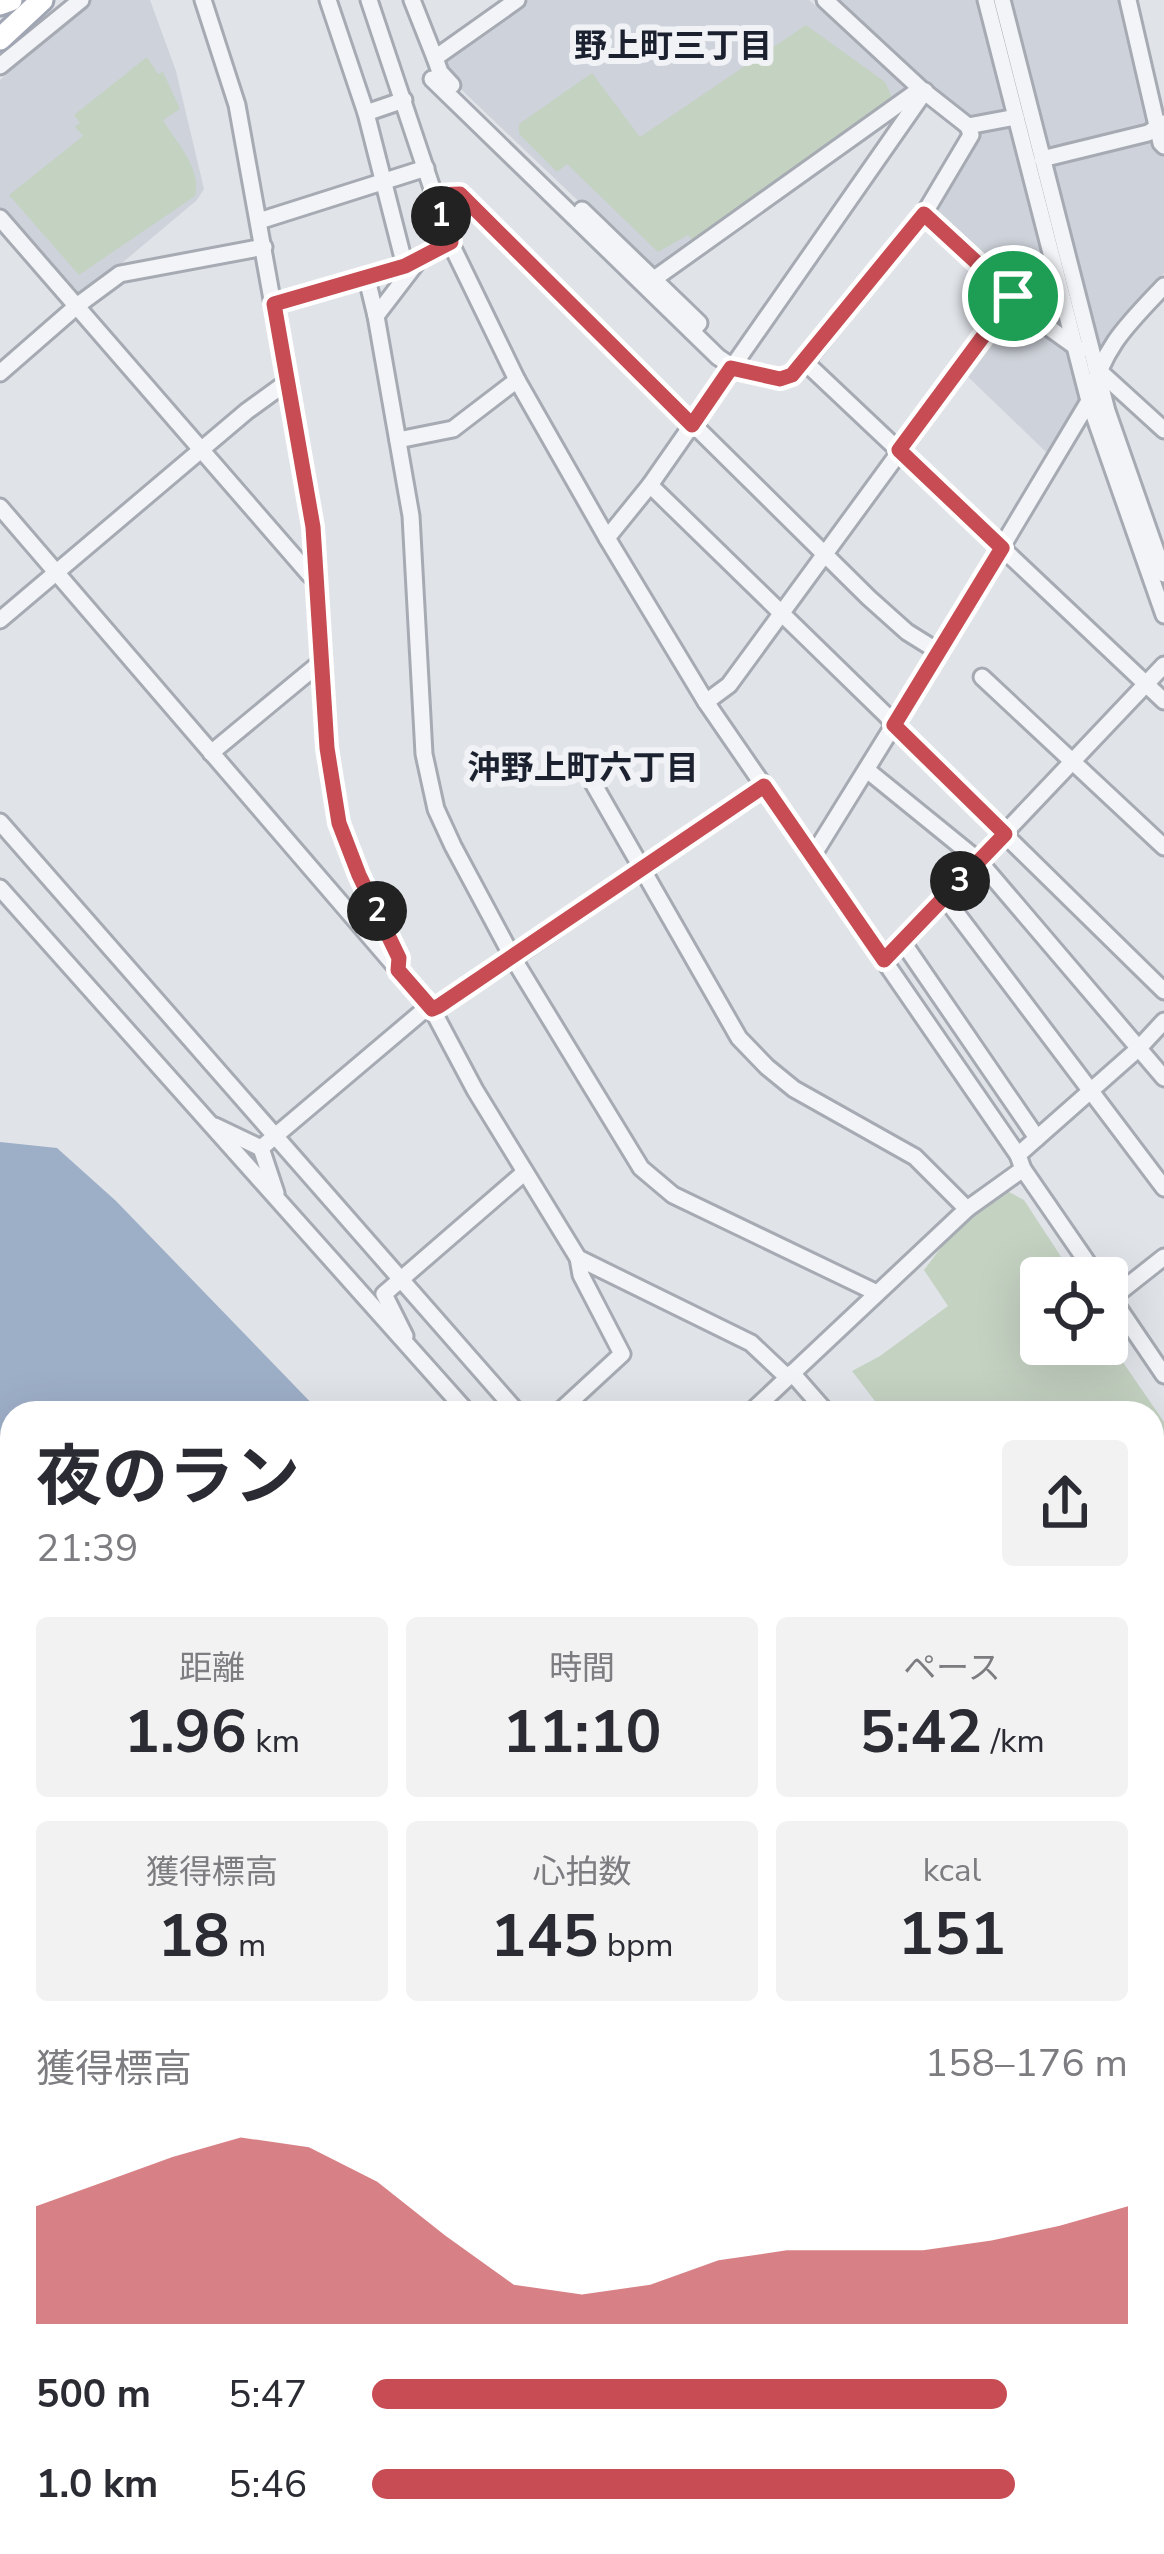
<!DOCTYPE html>
<html lang="ja">
<head>
<meta charset="utf-8">
<style>
	:root { --surface:#fff; --page:#f2f2f3; --text:#2b2b33; --muted:#7c7c81; --accent:#c74c53 }
	body { margin:0; font-family:"Nunito Sans","Noto Sans JP",sans-serif; background:var(--page); color:var(--text); height:100vh; display:flex; flex-direction:column; font-size:45px; white-space:nowrap }
	* { box-sizing:border-box; margin:0 }
	p { font-size:39px; color:var(--muted) }
	.icon { flex:none; width:66px; height:66px; fill:none; stroke:currentColor; stroke-width:2; stroke-linecap:round; stroke-linejoin:round }
	.map { position:relative; flex:1; overflow:hidden }
	.side { position:absolute; left:0px; top:1401px; width:1164px; height:1155px; display:flex; flex-direction:column; background:var(--surface); border-radius:36px 36px 0 0; box-shadow:0 12px 48px #0002 }
	.side>* { flex:none }
	.tools { position:absolute; left:1020px; top:1257px; display:grid; gap:24px }
	.tools a { display:grid; place-items:center; width:108px; height:108px; border-radius:12px; background:var(--surface); box-shadow:0 12px 48px #0002; font-size:60px }
	.pin { position:absolute; display:grid; place-items:center; width:102px; height:102px; color:#fff; margin:-51px; border:6px solid #fff; border-radius:50%; box-shadow:0 3px 12px #0007 }
	.km { position:absolute; width:60px; height:60px; margin:-30px; border-radius:50%; background:#222; color:#fff; font-size:33px; line-height:60px; text-align:center }
	.round { display:grid; place-items:center; flex:none; width:126px; height:126px; border-radius:12px; background:var(--page) }
	.overview { display:flex; align-items:center; justify-content:space-between; height:204px; padding:0 36px }
	h1 { font-size:66px; font-weight:700; line-height:90px }
	.stats { display:grid; grid-template-columns:repeat(3,1fr); gap:18px; height:204px; padding:12px 36px }
	.stats div { display:grid; align-content:center; border-radius:12px; background:var(--page); text-align:center }
	.stats b { font-size:60px; font-weight:700 }
	.stats small { font-size:33px; font-weight:400 }
	.stats p { font-size:33px }
	.chart { height:336px; padding:24px 36px }
	.chart p { display:flex; justify-content:space-between }
	.chart svg { width:100%; height:216px; margin-top:12px; fill:var(--accent); opacity:.7 }
	ul { padding:0 36px; list-style:none; font-size:39px }
	li { display:grid; grid-template-columns:192px 144px 1fr; align-items:center; height:90px }
	li i { height:30px; border-radius:15px; background:var(--accent) }
	.map>svg:first-child { display:block }
	.built { fill:#ced2da }
	.green { fill:#c4d2c2 }
	.water { fill:#9daec7 }
	.lines { fill:none; stroke-linecap:round; stroke-linejoin:round }
	.stream { stroke:#9daec7; stroke-width:3 }
	.minor-casing { stroke:#a6aab2; stroke-width:21 }
	.major-casing { stroke:#a0a6b3; stroke-width:27 }
	.minor { stroke:#f3f4f7; stroke-width:15 }
	.major { stroke:#fff; stroke-width:21 }
	.route-casing { stroke:#fff; stroke-width:24 }
	.route { stroke:#c74c53; stroke-width:15 }
	.labels { text-anchor:middle; dominant-baseline:central; stroke-width:12; stroke-linejoin:round; paint-order:stroke }
	.neighbourhood-label { font-size:33px; font-weight:bold; fill:#1c2130; stroke:#f0f2f6 }
</style>
</head>
<body>
<div class="map">
<svg width="1164" height="2554" viewBox="0 0 1164 2554">
	<rect width="100%" height="100%" fill="#e0e3e8"/>
	<!-- built -->
	<g class="built">
		<path d="M91,0h59l26,71 28,118 -7,11 -118,99 -79,-89v-130z"/>
		<path d="M529,0h280l100,87v4l-255,182 -208,-198 -6,-13z"/>
		<path d="M823,0h302l39,148v125l-40,52 -77,128 -84,-81 50,-69 -90,-86 50,-87z"/>
	</g>
	<!-- green -->
	<g class="green">
		<path d="M806,25l79,57 8,17 -200,141 -5,-5 -30,17 -91,-88 -10,8 -38,-38v-10l73,-51 48,64z"/>
		<path d="M147,57l11,17 5,-2 17,37 -17,11c14,23 39,49 32,76l-116,79 -70,-80 74,-59 -8,-9 5,-4 -6,-8z"/>
		<path d="M998,1190l9,1 17,9 51,78h-34v66h66v-5l57,83v34l-12,8v-51h-268l-32,-42 28,-15 68,-50 -24,-36 22,-29z"/>
		<path d="M1164,1500v407l-12,7v-406z"/>
	</g>
	<!-- water -->
	<g class="water">
		<path d="M0,1142l57,6 59,53 205,212h-309v320h-12z"/>
		<path d="M1152,2329l12,13v212h-430l-8,-10h426z"/>
	</g>
	<g class="lines">
		<!-- stream -->
		<g class="stream">
			<path d="M0,1924l12,10"/>
			<path d="M0,2275l12,10"/>
			<path d="M504,2544l4,10"/>
		</g>
		<defs>
			<g id="minor">
				<path d="M203,0l34,105 76,422 14,222 12,74 21,52 39,83 -1,12"/>
				<path d="M328,0l38,113 39,153"/>
				<path d="M369,0l81,242 67,138 90,158 99,164 312,453 5,14 75,109"/>
				<path d="M412,0l23,58 82,-58"/>
				<path d="M825,0l96,89 47,37"/>
				<path d="M986,0l103,401 75,214"/>
				<path d="M1002,0l105,411 57,163"/>
				<path d="M1128,0l33,143 3,3"/>
				<path d="M435,58l5,14 12,13"/>
				<path d="M0,66l81,-66"/>
				<path d="M432,79l286,278c13,10 54,27 71,19 6,-3 11,-9 16,-14l119,-148 47,-79 -3,-9"/>
				<path d="M366,113l38,-13"/>
				<path d="M968,126l48,-9"/>
				<path d="M1042,159l106,-26 16,-10"/>
				<path d="M434,195l26,-1 409,404 38,34 32,20"/>
				<path d="M582,210l117,113 -7,8"/>
				<path d="M924,214l117,108 39,28"/>
				<path d="M0,218l310,357 6,2"/>
				<path d="M259,221l167,-53"/>
				<path d="M367,279l9,37 35,200 13,238 12,55 17,37 60,112 128,210 32,27 204,98"/>
				<path d="M654,279l266,-190"/>
				<path d="M273,304l132,-38 45,-24"/>
				<path d="M376,316l42,-55"/>
				<path d="M805,362l359,339"/>
				<path d="M1096,368l68,62"/>
				<path d="M0,373l78,-68 42,-31 144,-27"/>
				<path d="M398,440l55,-11 64,-49"/>
				<path d="M650,485l237,231 13,16 264,259"/>
				<path d="M0,507l432,502 43,81 103,168 173,85 36,34"/>
				<path d="M607,538l43,-53 275,-394"/>
				<path d="M0,620l247,-209 40,-29"/>
				<path d="M982,677l182,170"/>
				<path d="M706,702l23,-17 284,-388"/>
				<path d="M211,753l110,-91"/>
				<path d="M585,769l154,269 28,29 27,22 121,68 52,52"/>
				<path d="M867,770l112,91 185,217"/>
				<path d="M0,822l518,591"/>
				<path d="M812,857l127,-205 150,-251c15,-55 37,-75 75,-115"/>
				<path d="M0,888l468,525"/>
				<path d="M945,898l219,290"/>
				<path d="M902,941l135,197"/>
				<path d="M884,960l280,-295"/>
				<path d="M215,1126l46,22"/>
				<path d="M1018,1155l120,-106 26,-28"/>
				<path d="M276,1193l-15,-45 162,-137 16,-5 74,-48 251,-172"/>
				<path d="M1107,1291l57,84"/>
				<path d="M1112,1298l52,-41"/>
				<path d="M405,1336l-21,-42 141,-122"/>
				<path d="M792,1373l35,40"/>
				<path d="M558,1413l64,-59 -41,-79 -3,-17"/>
				<path d="M750,1413l217,-204 56,-40"/>
				<path d="M1152,1480l12,-8"/>
				<path d="M1152,1495l12,-7"/>
				<path d="M0,1943l12,9"/>
				<path d="M1152,1948l12,-10"/>
				<path d="M0,2119l12,-18"/>
				<path d="M1152,2159l12,20"/>
				<path d="M0,2175l12,13"/>
				<path d="M217,2544l4,10"/>
				<path d="M406,2544l7,10"/>
				<path d="M587,2544l7,10"/>
				<path d="M382,2554l14,-10"/>
			</g>
			<g id="major">
				<path d="M0,4l11,-4"/>
				<path d="M0,39l42,-39"/>
				<path d="M0,1863l12,13"/>
				<path d="M621,2544l8,10"/>
				<path d="M248,2554l13,-10"/>
			</g>
		</defs>
		<!-- minor casing -->
		<use href="#minor" class="minor-casing"/>
		<!-- major casing -->
		<use href="#major" class="major-casing"/>
		<!-- minor -->
		<use href="#minor" class="minor"/>
		<!-- major -->
		<use href="#major" class="major"/>
	</g>
	<g class="lines">
		<defs>
			<path id="route" d="M460,194l232,231 39,-57 49,11 12,-4 132,-161 89,82 -114,154 103,98 -108,177 111,109 -121,126 -120,-174 -325,220 -7,3 -34,-39 1,-12 -40,-83 -20,-52 -12,-75 -14,-221 -39,-223 131,-38 46,-24 -17,-47z"/>
		</defs>
		<!-- route casing -->
		<use href="#route" class="route-casing"/>
		<!-- route -->
		<use href="#route" class="route"/>
	</g>
	<g class="labels">
		<!-- neighbourhood labels -->
		<g class="neighbourhood-label">
			<text x="673" y="46">野上町三丁目</text>
			<text x="583" y="768">沖野上町六丁目</text>
		</g>
	</g>
</svg>
<div class="tools">
<a><svg class="icon" aria-label="locate" viewBox="0 0 24 24"><circle cx="12" cy="12" r="6"/><path d="M12 2v4M12 18v4M2 12h4M18 12h4"/></svg></a>
</div>
<div class="pin" style="left:1013px;top:296px;background:#1e9e55"><svg class="icon" aria-label="arrive" viewBox="0 0 24 24"><path d="M6 21V4h12l-3 4 3 4H6"/></svg></div>
<b class="km" style="left:441px;top:216px">1</b>
<b class="km" style="left:377px;top:911px">2</b>
<b class="km" style="left:960px;top:881px">3</b>
<section class="side">
<div class="overview"><div><h1>夜のラン</h1><p>21:39</p></div><a class="round"><svg class="icon" aria-label="share" viewBox="0 0 24 24"><path d="M12 15V3M7 8l5-5 5 5M5 13v7h14v-7"/></svg></a></div>
<div class="stats">
<div><p>距離</p><b>1.96<small> km</small></b></div>
<div><p>時間</p><b>11:10</b></div>
<div><p>ペース</p><b>5:42<small> /km</small></b></div>
</div>
<div class="stats">
<div><p>獲得標高</p><b>18<small> m</small></b></div>
<div><p>心拍数</p><b>145<small> bpm</small></b></div>
<div><p>kcal</p><b>151</b></div>
</div>
<div class="chart"><p><span>獲得標高</span>158–176 m</p>
<svg viewBox="0 0 160 44" preserveAspectRatio="none"><path d="M0 44V20L10 15L20 10L30 6L40 8L50 15L60 26L70 36L80 38L90 36L100 31L110 29L120 29L130 29L140 27L150 24L160 20V44z"/></svg>
</div>
<ul>
<li><b>500 m</b>5:47<i style="width:84%"></i></li>
<li><b>1.0 km</b>5:46<i style="width:85%"></i></li>
</ul>
</section>
</div>
</body>
</html>
